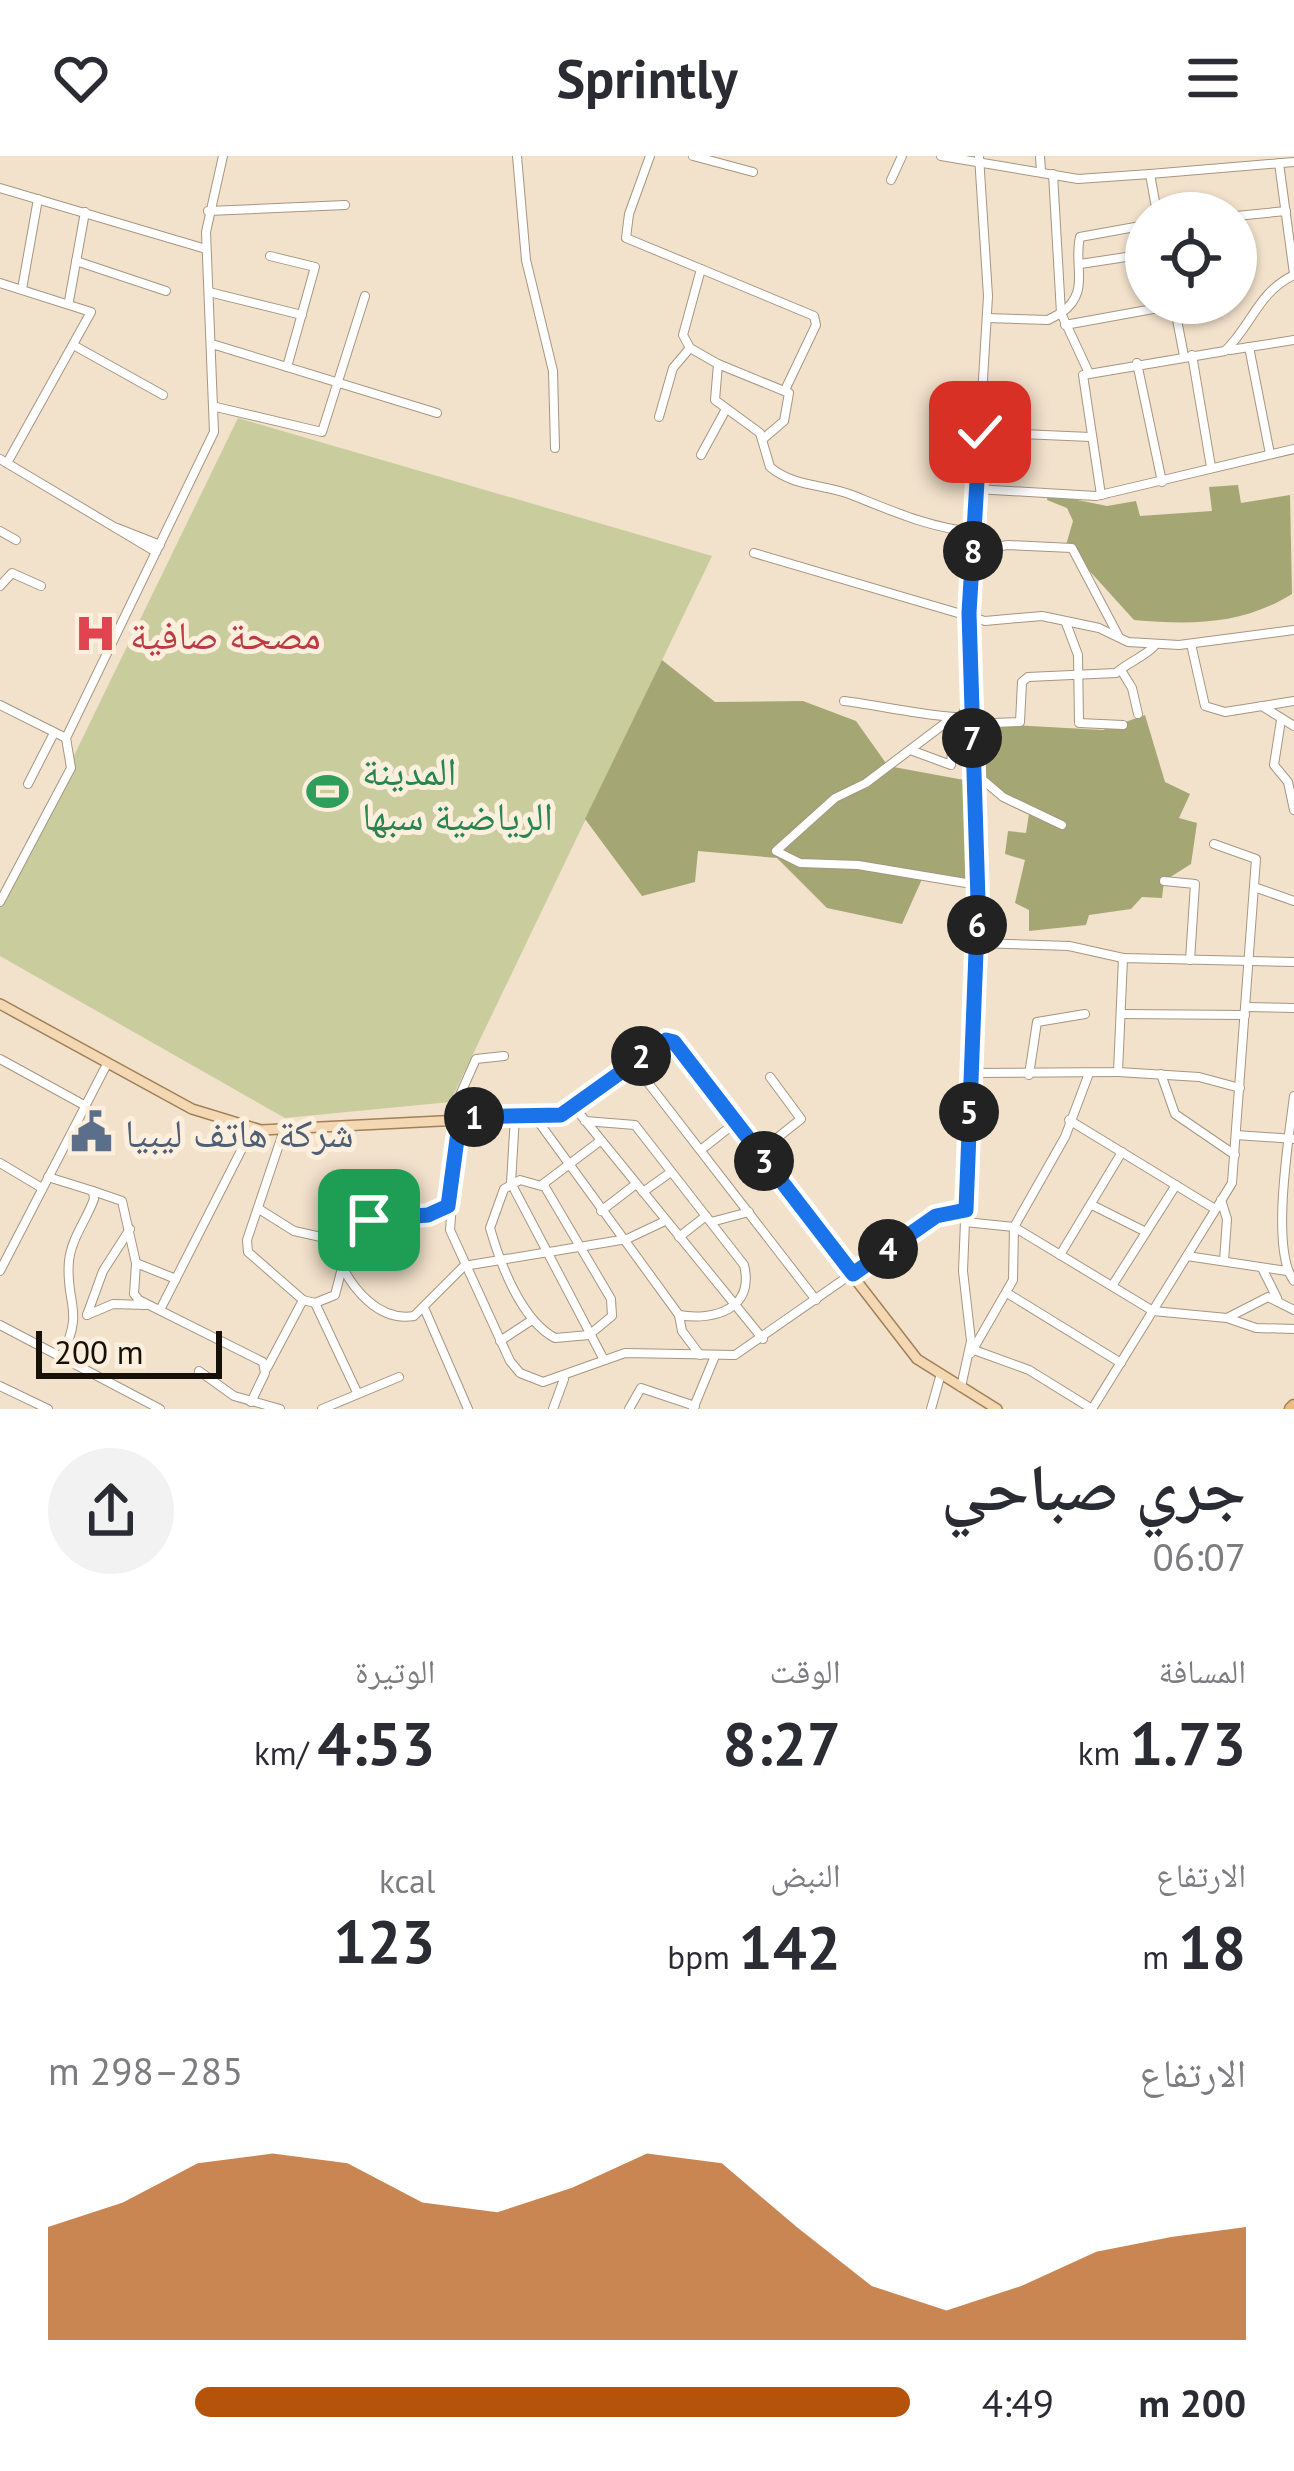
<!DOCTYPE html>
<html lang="ar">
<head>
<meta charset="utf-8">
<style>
	:root { --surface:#fff; --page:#f2f2f3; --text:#2b2b33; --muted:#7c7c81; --accent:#b45309 }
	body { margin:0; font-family:"PT Sans","Noto Naskh Arabic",sans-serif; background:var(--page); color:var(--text); direction:rtl; height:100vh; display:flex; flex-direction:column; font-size:45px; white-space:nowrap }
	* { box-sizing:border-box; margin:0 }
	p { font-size:39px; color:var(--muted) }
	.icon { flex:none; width:66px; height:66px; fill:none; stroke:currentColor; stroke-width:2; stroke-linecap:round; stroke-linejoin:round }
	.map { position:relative; height:1253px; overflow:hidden; direction:ltr }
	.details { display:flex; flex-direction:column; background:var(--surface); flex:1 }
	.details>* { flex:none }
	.buttons { position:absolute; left:1125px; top:36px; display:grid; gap:24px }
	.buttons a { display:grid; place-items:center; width:132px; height:132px; border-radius:50%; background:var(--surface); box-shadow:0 3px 9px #0004; font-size:60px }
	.scale { position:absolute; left:36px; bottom:30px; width:186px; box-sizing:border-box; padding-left:12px; border:6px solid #161008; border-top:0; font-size:33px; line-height:42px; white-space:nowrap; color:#161008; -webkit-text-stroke:9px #fdefdd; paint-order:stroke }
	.pin { position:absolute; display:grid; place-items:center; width:102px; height:102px; color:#fff; margin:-51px; border-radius:24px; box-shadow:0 6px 18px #0006 }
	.km { position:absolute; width:60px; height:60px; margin:-30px; border-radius:50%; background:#222; color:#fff; font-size:33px; line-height:60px; text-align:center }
	.round { display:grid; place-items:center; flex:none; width:126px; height:126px; border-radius:63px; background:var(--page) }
	.summary { display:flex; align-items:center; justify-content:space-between; height:204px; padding:0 48px }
	h1 { font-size:66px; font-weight:600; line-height:90px }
	.stats { display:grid; grid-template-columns:repeat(3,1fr); gap:18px; height:204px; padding:12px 48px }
	.stats div { display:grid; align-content:center }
	.stats b { font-size:60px; font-weight:600 }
	.stats small { font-size:33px; font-weight:400 }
	.stats p { font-size:33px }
	.chart { height:336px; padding:24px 48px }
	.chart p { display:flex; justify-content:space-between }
	.chart svg { width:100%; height:216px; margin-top:12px; fill:var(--accent); opacity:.7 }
	ul { padding:0 48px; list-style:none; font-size:39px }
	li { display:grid; grid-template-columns:192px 144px 1fr; align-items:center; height:90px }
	li i { height:30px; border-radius:15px; background:var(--accent) }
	header { display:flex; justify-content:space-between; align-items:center; height:156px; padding:0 48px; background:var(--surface); font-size:54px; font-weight:600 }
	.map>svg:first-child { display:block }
	.green { fill:#c9cc9d }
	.forest { fill:#a4a674 }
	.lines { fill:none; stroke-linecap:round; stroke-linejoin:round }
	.minor-casing { stroke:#a69682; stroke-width:10 }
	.major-casing { stroke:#a18057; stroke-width:12 }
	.highway-casing { stroke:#a18057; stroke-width:15 }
	.minor { stroke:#fff; stroke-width:8 }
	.major { stroke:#f4d7b3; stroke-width:9 }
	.highway { stroke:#ecbc81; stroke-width:12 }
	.route-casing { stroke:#fff; stroke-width:24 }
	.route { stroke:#1a73e8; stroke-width:15 }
	.labels { text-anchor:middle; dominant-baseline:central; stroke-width:10; stroke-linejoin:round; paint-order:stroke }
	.health-label { font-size:39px; fill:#be3a42; stroke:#fdefdd; text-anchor:start }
	.leisure-label { font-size:39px; fill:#27864d; stroke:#fdefdd; text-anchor:start }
	.service-label { font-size:39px; fill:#4e5e75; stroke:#fdefdd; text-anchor:start }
</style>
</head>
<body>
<header><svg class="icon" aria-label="menu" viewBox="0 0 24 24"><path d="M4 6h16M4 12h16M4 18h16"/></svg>Sprintly<svg class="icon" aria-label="heart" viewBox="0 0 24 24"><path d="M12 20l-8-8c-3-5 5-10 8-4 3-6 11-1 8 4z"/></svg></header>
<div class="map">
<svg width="1294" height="1253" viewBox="0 0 1294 1253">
	<rect width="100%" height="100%" fill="#f2e1cb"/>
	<!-- green -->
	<path class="green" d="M238,262l474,138 -262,546 -165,16 -285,-162v-48z"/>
	<!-- forest -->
	<g class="forest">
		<path d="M1238,329l3,18 49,-8 2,99c-50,31 -100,31 -158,26l-68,-75 7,-24 -6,-13 -20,-8 1,-6 59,12 29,-5 4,15 72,-5 -3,-24z"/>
		<path d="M662,504l53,42 88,-1 53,20 32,45 87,16 3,107 -56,-10 -20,45 -75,-16 -50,-50 -79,-7 -3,31 -53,14 -57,-77z"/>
		<path d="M1145,559l20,67 25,12 -11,24 18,5 -6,41 -27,17 -2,17 -20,-1 -11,12 -42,6 -3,10 -57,6v-21l-14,-7 10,-43 -20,-6 3,-23 18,2 3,-19 -54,-40 -2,-51 130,7z"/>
	</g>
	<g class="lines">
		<defs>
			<g id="minor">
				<path d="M517,0l9,104 27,111 2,77"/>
				<path d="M650,0l-21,58 -3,24 75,31 -18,66 7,13 28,16 -3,36 45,33 10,34c24,20 54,17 82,28 40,16 78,33 122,37"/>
				<path d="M693,0l60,16"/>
				<path d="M941,0l137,23 72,-5 7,39"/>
				<path d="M1040,0l1,16"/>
				<path d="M1279,7l15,111"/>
				<path d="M1150,18l144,-12"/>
				<path d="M891,24l11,-24"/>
				<path d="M0,32l206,61"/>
				<path d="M208,55l137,-6"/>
				<path d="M1236,60l50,-5"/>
				<path d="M270,100l45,11 -28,100"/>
				<path d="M76,105l90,30"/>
				<path d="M1080,108l66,-10"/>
				<path d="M701,113l113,47 2,9 -31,65"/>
				<path d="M0,127l91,29 -84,151"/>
				<path d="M22,133l16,-90"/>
				<path d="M209,136l93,23"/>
				<path d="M69,145l16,-89"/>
				<path d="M1174,148l10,52"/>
				<path d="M987,162l61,2 13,-7 -8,-139"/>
				<path d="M1065,169l110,-20"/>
				<path d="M212,188l225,69"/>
				<path d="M75,190l88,49"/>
				<path d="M1249,191l21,107"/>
				<path d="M1230,194l64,-10"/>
				<path d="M1192,199l19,112"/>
				<path d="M1137,207l25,119"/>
				<path d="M718,208l71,29 -5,28 -21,18"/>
				<path d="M1088,215l-27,-58c30,-21 12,-46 19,-76l66,-12"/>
				<path d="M216,251l106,25 43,-136"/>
				<path d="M659,261l14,-49 17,-20"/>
				<path d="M980,276l110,5"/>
				<path d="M701,299l24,-44"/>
				<path d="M0,303l156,93"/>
				<path d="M976,333l120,7 198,-47"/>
				<path d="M1101,339l-18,-120 142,-24c27,-26 33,-59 69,-76"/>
				<path d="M117,372l43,17"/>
				<path d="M0,375l16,9"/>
				<path d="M973,394l35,-5 64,3 47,89"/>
				<path d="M754,397l231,68 57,-5 57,12 29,14 51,3 115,-15"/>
				<path d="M0,430l12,-13 29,13"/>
				<path d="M1066,467l12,32 1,68 44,2"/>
				<path d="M1191,488l14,62 20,6 69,-11"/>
				<path d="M1121,514l11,18 6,26"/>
				<path d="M844,545c22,2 108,20 118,15l7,-16"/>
				<path d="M0,549l66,33"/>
				<path d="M1262,550l32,20"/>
				<path d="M1281,564l-7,45 14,17 6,28"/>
				<path d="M948,565l-82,62 -31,15 -59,53 24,12 58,2 120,20"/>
				<path d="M971,568l49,-2 2,-40 6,-5 88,-4c11,-10 33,-19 39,-28"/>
				<path d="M913,595l38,14 3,-45"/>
				<path d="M976,618l27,23 59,28"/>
				<path d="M28,628l26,-51"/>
				<path d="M1164,725l31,3 -5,76"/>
				<path d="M1254,731l40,14"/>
				<path d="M0,746l71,-134 -5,-30 148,-306 -8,-200 17,-76"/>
				<path d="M976,787l93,3 54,12"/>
				<path d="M1245,851l49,1"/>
				<path d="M1121,858l124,1"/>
				<path d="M504,900l-28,3 -16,36 -10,135 60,131 10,12 23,9 82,-29 110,2 187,-130 44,-15"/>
				<path d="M0,903l84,46"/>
				<path d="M632,906l184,238"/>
				<path d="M1118,916l81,5 41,11"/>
				<path d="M970,917l148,-1 5,-114 171,4"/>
				<path d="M1161,918l14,40 60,41"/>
				<path d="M1029,919l8,-53 48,-8"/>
				<path d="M1294,940c-5,41 -24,154 0,185"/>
				<path d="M575,952l188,231"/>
				<path d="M515,960l-4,67 92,175"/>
				<path d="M535,961l144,198c35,6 76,-6 65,-50l-109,-140 -50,-4"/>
				<path d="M1069,964l146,89"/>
				<path d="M284,974l-37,110 1,12 55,48 12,3 41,87"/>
				<path d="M1236,979l58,4"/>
				<path d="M702,993l33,-26"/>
				<path d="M758,997l43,-34 -31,-42"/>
				<path d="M0,1007l42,25"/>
				<path d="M48,1021l45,14 1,8c-7,20 -23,40 -25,62 -4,41 16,50 -7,93"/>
				<path d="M520,1024l25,7 66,112 1,17 -23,19 -34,3c-34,-18 -55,-75 -65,-110l14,-39z"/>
				<path d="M543,1028l57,-43"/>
				<path d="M93,1035l29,10 14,62 40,16"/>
				<path d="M643,1036l28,-20"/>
				<path d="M1221,1044l6,19 -3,42"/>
				<path d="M1092,1049l54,27"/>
				<path d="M448,1050l-20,9 -64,7 -21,13 -4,25c13,29 40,62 75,56l50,-50 163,-27 38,-18"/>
				<path d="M259,1053l35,22 45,10"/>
				<path d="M601,1055l35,-27"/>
				<path d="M711,1066l38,-10"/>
				<path d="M965,1066l49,5 139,84 74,7 41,-21 26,13"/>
				<path d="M679,1081l27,-21"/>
				<path d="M1060,1099l62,-103"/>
				<path d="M1187,1100l100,15"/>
				<path d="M136,1107l-2,31 5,6 124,62 2,11 -14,29"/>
				<path d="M1262,1112l15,30"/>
				<path d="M0,1115l107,-207"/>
				<path d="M1112,1130l64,-101"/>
				<path d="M1007,1137l114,70"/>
				<path d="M315,1147l20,-8 7,-27"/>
				<path d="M161,1152l91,-179"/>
				<path d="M425,1154l43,99"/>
				<path d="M87,1159l16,-44 27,-42"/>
				<path d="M87,1159l26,-11 33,1"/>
				<path d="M679,1159l3,16 18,24"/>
				<path d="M1227,1162l29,10 38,1"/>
				<path d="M0,1169l160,84"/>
				<path d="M500,1185l32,-21"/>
				<path d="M974,1194l55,20 63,39 140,-226 24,-324 -42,-15"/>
				<path d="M971,1197l42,-73 1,-53 51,-90 23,-61"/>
				<path d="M267,1212l36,-68"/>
				<path d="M199,1215l35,25 46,13"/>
				<path d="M0,1230l48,23"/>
				<path d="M961,1231l10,-46 -8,-70 15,-371 -9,-287 19,-317 -9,-140"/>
				<path d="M322,1253l77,-32"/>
				<path d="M553,1253l11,-30"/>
				<path d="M629,1253l12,-21 54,18"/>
				<path d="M693,1253l22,-53"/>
				<path d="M931,1253l9,-32"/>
			</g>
			<path id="major" d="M0,848l192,105 69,21 300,-15 99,-73 11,-1 246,318 80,50"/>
			<path id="highway" d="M1291,1253l3,-3"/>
		</defs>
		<!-- minor casing -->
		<use href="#minor" class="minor-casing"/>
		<!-- major casing -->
		<use href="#major" class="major-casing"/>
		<!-- highway casing -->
		<use href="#highway" class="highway-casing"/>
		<!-- minor -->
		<use href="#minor" class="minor"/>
		<!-- major -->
		<use href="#major" class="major"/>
		<!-- highway -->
		<use href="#highway" class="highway"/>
	</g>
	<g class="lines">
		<defs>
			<path id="route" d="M369,1064l59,-5 20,-9 12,-89 101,-2 105,-75 8,2 179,232 83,-58 30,-6 12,-310 -9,-287 11,-181"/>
		</defs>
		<!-- route casing -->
		<use href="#route" class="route-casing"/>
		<!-- route -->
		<use href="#route" class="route"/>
	</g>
	<!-- icons -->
	<defs>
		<symbol id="hospital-bare" viewBox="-9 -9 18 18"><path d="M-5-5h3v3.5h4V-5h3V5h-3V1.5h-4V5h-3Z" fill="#e0444e" stroke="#fdefdd" stroke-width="2.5" paint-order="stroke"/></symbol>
		<symbol id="stadium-bare" viewBox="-9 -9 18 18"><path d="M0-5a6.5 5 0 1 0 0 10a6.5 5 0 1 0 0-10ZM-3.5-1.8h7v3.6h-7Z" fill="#2e9e5b" stroke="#fdefdd" stroke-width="2.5" paint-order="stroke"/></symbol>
		<symbol id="civic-bare" viewBox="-9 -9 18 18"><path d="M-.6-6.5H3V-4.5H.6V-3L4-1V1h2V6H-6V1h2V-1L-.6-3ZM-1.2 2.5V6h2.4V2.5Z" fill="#5c6f8a" stroke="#fdefdd" stroke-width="2.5" paint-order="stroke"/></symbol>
	</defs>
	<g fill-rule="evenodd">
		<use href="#hospital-bare" x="66" y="448" width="59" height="59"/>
		<use href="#stadium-bare" x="298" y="606" width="59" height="59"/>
		<use href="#civic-bare" x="62" y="946" width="59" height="59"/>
	</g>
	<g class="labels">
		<!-- health labels -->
		<g class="health-label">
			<text x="130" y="478">مصحة صافية</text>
		</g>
		<!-- leisure labels -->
		<g class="leisure-label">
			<text x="362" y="614">المدينة<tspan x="362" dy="45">الرياضية سبها</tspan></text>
		</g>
		<!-- service labels -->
		<g class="service-label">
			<text x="125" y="976">شركة هاتف ليبيا</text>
		</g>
	</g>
</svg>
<div class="buttons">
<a><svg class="icon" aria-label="locate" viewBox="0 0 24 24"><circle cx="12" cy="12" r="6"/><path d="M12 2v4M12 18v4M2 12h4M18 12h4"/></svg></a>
</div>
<div class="scale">200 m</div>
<div class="pin" style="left:369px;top:1064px;background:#1e9e55"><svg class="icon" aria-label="arrive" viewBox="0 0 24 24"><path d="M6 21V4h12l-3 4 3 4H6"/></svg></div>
<div class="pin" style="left:980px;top:276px;background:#d93025"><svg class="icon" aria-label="check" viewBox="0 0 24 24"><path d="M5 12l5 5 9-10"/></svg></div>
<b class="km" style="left:474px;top:961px">1</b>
<b class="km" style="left:641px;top:900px">2</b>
<b class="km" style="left:764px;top:1005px">3</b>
<b class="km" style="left:888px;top:1093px">4</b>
<b class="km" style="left:969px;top:956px">5</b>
<b class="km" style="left:977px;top:769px">6</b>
<b class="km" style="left:972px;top:582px">7</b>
<b class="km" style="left:973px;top:395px">8</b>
</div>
<section class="details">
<div class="summary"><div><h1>جري صباحي</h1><p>06:07</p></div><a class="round"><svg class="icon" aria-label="share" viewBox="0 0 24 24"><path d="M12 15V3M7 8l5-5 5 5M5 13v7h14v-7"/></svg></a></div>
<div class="stats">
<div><p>المسافة</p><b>1.73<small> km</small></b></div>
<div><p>الوقت</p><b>8:27</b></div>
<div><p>الوتيرة</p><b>4:53<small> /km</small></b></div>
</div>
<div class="stats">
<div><p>الارتفاع</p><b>18<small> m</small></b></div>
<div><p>النبض</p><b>142<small> bpm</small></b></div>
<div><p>kcal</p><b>123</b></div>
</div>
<div class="chart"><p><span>الارتفاع</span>285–298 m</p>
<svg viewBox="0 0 160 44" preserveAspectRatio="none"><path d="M0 44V21L10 16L20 8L30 6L40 8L50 16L60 18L70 13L80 6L90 8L100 21L110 33L120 38L130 33L140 26L150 23L160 21V44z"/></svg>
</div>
<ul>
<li><b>200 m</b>4:49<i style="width:83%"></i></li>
</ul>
</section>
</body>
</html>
